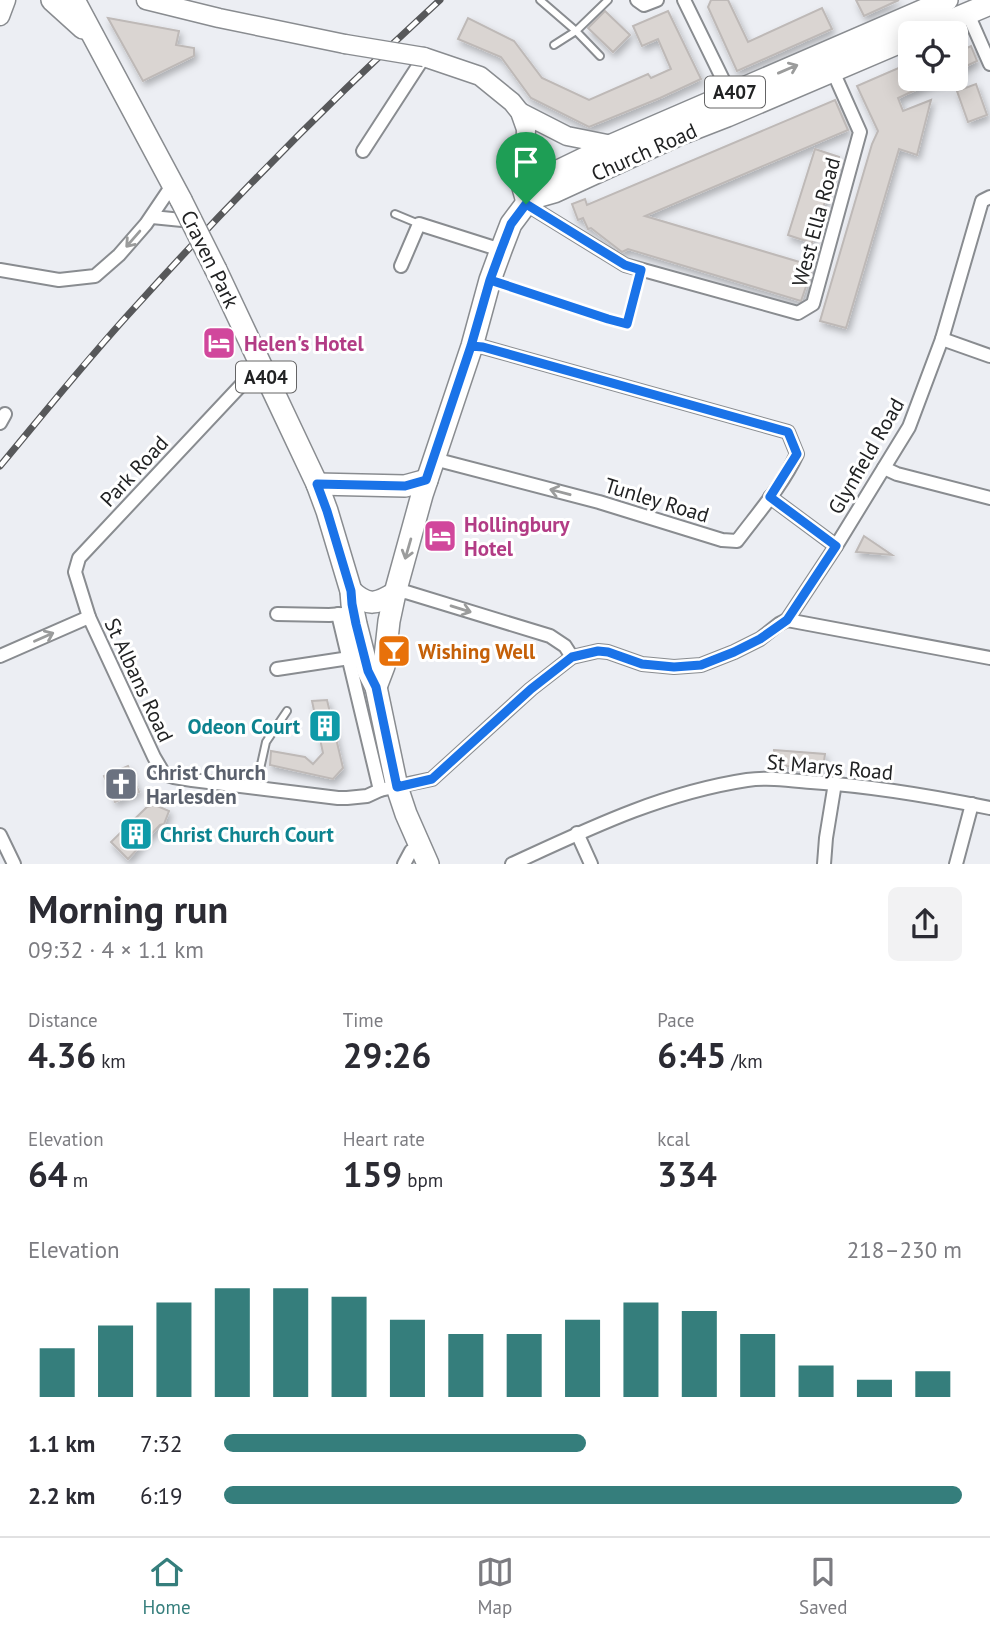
<!DOCTYPE html>
<html lang="en">
<head>
<meta charset="utf-8">
<style>
	:root { --surface:#fff; --page:#f2f2f3; --text:#2b2b33; --muted:#7c7c81; --line:#e1e1e2; --accent:#357e7c }
	body { margin:0; font-family:"PT Sans",sans-serif; background:var(--page); color:var(--text); height:100vh; display:flex; flex-direction:column; font-size:26px; white-space:nowrap }
	* { box-sizing:border-box; margin:0 }
	p { font-size:23px; color:var(--muted) }
	.icon { flex:none; width:38px; height:38px; fill:none; stroke:currentColor; stroke-width:2; stroke-linecap:round; stroke-linejoin:round }
	.map { position:relative; height:864px; overflow:hidden }
	.sheet { display:flex; flex-direction:column; background:var(--surface); flex:1 }
	.sheet>* { flex:none }
	.buttons { position:absolute; left:898px; top:21px; display:grid; gap:14px }
	.buttons a { display:grid; place-items:center; width:70px; height:70px; border-radius:10px; background:var(--surface); box-shadow:0 4px 18px #0003; font-size:35px }
	.pin { position:absolute; display:grid; place-items:center; width:60px; height:60px; color:#fff; margin:-72px -30px; border-radius:50% 50% 50% 0; rotate:-45deg; box-shadow:0 0 7px #0007 }
	.pin .icon { rotate:45deg }
	.round { display:grid; place-items:center; flex:none; width:74px; height:74px; border-radius:10px; background:var(--page) }
	.head { display:flex; align-items:center; justify-content:space-between; height:119px; padding:0 28px }
	h1 { font-size:38px; font-weight:700; line-height:52px }
	.stats { display:grid; grid-template-columns:repeat(3,1fr); gap:10px; height:119px; padding:7px 28px }
	.stats div { display:grid; align-content:center }
	.stats b { font-size:35px; font-weight:700 }
	.stats small { font-size:19px; font-weight:400 }
	.stats p { font-size:19px }
	.chart { height:196px; padding:14px 28px }
	.chart p { display:flex; justify-content:space-between }
	.chart svg { width:100%; height:126px; margin-top:7px; stroke:var(--accent); stroke-width:6 }
	ul { padding:0 28px; list-style:none; font-size:23px }
	li { display:grid; grid-template-columns:112px 84px 1fr; align-items:center; height:52px }
	li i { height:18px; border-radius:9px; background:var(--accent) }
	.tab-bar { display:flex; justify-content:space-around; align-items:center; height:98px; border-top:2px solid var(--line); background:var(--surface); font-size:19px; color:var(--muted) }
	.tab-bar a { display:grid; justify-items:center; gap:4px }
	.tab-bar .on { color:var(--accent) }
	.map>svg:first-child { display:block }
	.building { fill:#dad5d2; stroke:#beb9b7; stroke-width:2; filter:url(#shadow) }
	.lines { fill:none; stroke-linecap:round; stroke-linejoin:round }
	.lane-casing { stroke:#898c90; stroke-width:10 }
	.street-casing { stroke:#898c90; stroke-width:16 }
	.secondary-casing { stroke:#898c90; stroke-width:21 }
	.primary-casing { stroke:#898c90; stroke-width:24 }
	.lane { stroke:#fff; stroke-width:6 }
	.street { stroke:#fff; stroke-width:12 }
	.secondary { stroke:#fff; stroke-width:18 }
	.primary { stroke:#fff; stroke-width:21 }
	.rail-casing { stroke:#57585a; stroke-width:7 }
	.rail { stroke:#fff; stroke-width:4.5; stroke-dasharray:13; stroke-linecap:butt }
	.secondary-bridge-casing { stroke:#898c90; stroke-width:21; stroke-linecap:butt }
	.primary-bridge-casing { stroke:#898c90; stroke-width:24; stroke-linecap:butt }
	.secondary-bridge { stroke:#fff; stroke-width:18 }
	.primary-bridge { stroke:#fff; stroke-width:21 }
	.oneway { stroke:#9b9c9c }
	.route-casing { stroke:#fff; stroke-width:14 }
	.route { stroke:#1a73e8; stroke-width:9 }
	.labels { text-anchor:middle; dominant-baseline:central; stroke-width:6; stroke-linejoin:round; paint-order:stroke }
	.shield { fill:#fff; stroke:#646465; stroke-width:2 }
	.shield-label { font-size:19px; font-weight:bold; fill:#212223 }
	.street-label { font-size:21px; fill:#212223; stroke:#fff }
	.hotel-label { font-size:21px; font-weight:bold; fill:#b23c85; stroke:#fff; text-anchor:start }
	.food-label { font-size:21px; font-weight:bold; fill:#c56008; stroke:#fff; text-anchor:start }
	.culture-label { font-size:21px; font-weight:bold; fill:#0d838f; stroke:#fff; text-anchor:end }
	.worship-label { font-size:21px; font-weight:bold; fill:#5b616d; stroke:#fff; text-anchor:start }
</style>
</head>
<body>
<div class="map">
<svg width="990" height="864" viewBox="0 0 990 864">
	<defs>
		<filter id="shadow"><feDropShadow dx="2.5" dy="4.5" stdDeviation="3.5" flood-color="#0004"/></filter>
	</defs>
	<rect width="100%" height="100%" fill="#eceef3"/>
	<!-- building -->
	<g class="building">
		<path d="M711,0h17l20,42 74,-34 10,21 -95,42 -29,-64z"/>
		<path d="M856,0h43l-35,16z"/>
		<path d="M605,11l25,24 -17,17 -25,-24z"/>
		<path d="M668,11l33,68 -41,19 -71,29 -58,-29 -30,-41 -43,-18 10,-21 46,23 28,37 47,22 59,-26 3,4 20,-9 -13,-30 -16,7 -9,-20z"/>
		<path d="M108,18l71,13 -3,14 18,3v8l-51,25z"/>
		<path d="M971,46l6,15 -21,10v-18z"/>
		<path d="M910,63v16h29l-41,19 5,13 28,-11 -14,55 -18,-6 -53,179 -26,-7 52,-177 6,-13 -21,-45z"/>
		<path d="M976,84l11,31 -19,7 -11,-31z"/>
		<path d="M835,100l13,30 -203,86 168,50 -12,35 -173,-52 -6,3 -31,-24 -3,1 -5,-11 -5,2 -6,-16 13,-5 2,6z"/>
		<path d="M815,149l24,8 -27,86 -24,-8z"/>
		<path d="M864,536l28,19 -36,-3z"/>
		<path d="M327,700l16,68 -10,11 -63,-14 1,-14 34,6 8,7 10,-11 -11,-52z"/>
		<path d="M774,750l51,4 -2,15 -50,-4z"/>
		<path d="M128,766l11,26 -24,10 -11,-26z"/>
		<path d="M155,805l14,6 -5,13 -4,1 -32,34 -17,-17 36,-35z"/>
	</g>
	<g class="lines">
		<defs>
			<g id="lane">
				<path d="M540,0l36,31 24,25"/>
				<path d="M554,45l22,-14 32,-31"/>
				<path d="M395,214l24,10"/>
				<path d="M492,281l116,38 19,5 14,-54"/>
				<path d="M256,787l10,-45 21,-31"/>
			</g>
			<g id="street">
				<path d="M637,0l7,5 13,-5"/>
				<path d="M684,0l46,94"/>
				<path d="M968,14l22,50"/>
				<path d="M363,151l61,-94"/>
				<path d="M526,204l99,61 173,48 15,-9 47,-172 -29,-65"/>
				<path d="M152,217l40,4"/>
				<path d="M401,266l18,-42 82,26"/>
				<path d="M0,270l59,10 36,-4 24,-21 27,-31 27,-40"/>
				<path d="M942,339l48,17"/>
				<path d="M260,365l-181,193 -4,14 14,45 65,140 10,17 10,3 18,3 146,18h9l20,-2 13,-6 52,-11 99,-90 41,-32 26,-6 10,1 34,12 32,3 27,-2 33,-13 26,-13 19,-15 8,-4 203,38"/>
				<path d="M0,423l5,-9"/>
				<path d="M434,459l165,43 123,38 15,1c21,-28 45,-55 60,-87l-9,-22 -305,-85 -11,-1"/>
				<path d="M884,468l13,6 93,24"/>
				<path d="M770,497l66,49"/>
				<path d="M395,593l11,-1 144,44 15,10 7,11"/>
				<path d="M277,614l52,1 14,-1"/>
				<path d="M338,614l42,176"/>
				<path d="M787,620l49,-74 73,-119 33,-88 40,-138 8,-4"/>
				<path d="M0,656l89,-39"/>
				<path d="M277,669l79,-12"/>
				<path d="M577,833l14,31"/>
				<path d="M0,835l14,29"/>
				<path d="M404,864l7,-13 9,-4"/>
				<path d="M512,864c78,-36 150,-71 235,-84 21,-3 43,0 64,2 60,4 120,14 179,26"/>
				<path d="M824,864l2,-26 9,-55"/>
				<path d="M956,864l16,-60"/>
			</g>
			<g id="secondary">
				<path d="M146,0l73,18 126,26"/>
				<path d="M0,16l6,-16"/>
				<path d="M424,57l56,19 32,26 8,10 6,17 -1,35 -4,22 5,18"/>
				<path d="M520,112l47,24 45,9"/>
			</g>
			<g id="primary">
				<path d="M52,0l31,28"/>
				<path d="M74,0l107,200"/>
				<path d="M921,33l69,-29"/>
				<path d="M533,198l21,-6 124,-57 49,-19 183,-78"/>
				<path d="M216,270l101,214 10,27 24,80 1,13 4,20 12,47 8,16 21,100 9,27 22,50"/>
				<path d="M317,484l88,2 22,-6"/>
				<path d="M351,591c17,16 26,13 44,2"/>
				<path d="M376,687l8,-21 5,-45 6,-28 27,-98 50,-149 18,-66 11,-30 10,-26 15,-20 28,-31 58,-28 335,-145"/>
			</g>
		</defs>
		<!-- lane casing -->
		<use href="#lane" class="lane-casing"/>
		<!-- street casing -->
		<use href="#street" class="street-casing"/>
		<!-- secondary casing -->
		<use href="#secondary" class="secondary-casing"/>
		<!-- primary casing -->
		<use href="#primary" class="primary-casing"/>
		<!-- lane -->
		<use href="#lane" class="lane"/>
		<!-- street -->
		<use href="#street" class="street"/>
		<!-- secondary -->
		<use href="#secondary" class="secondary"/>
		<!-- primary -->
		<use href="#primary" class="primary"/>
		<defs>
			<path id="rail" d="M0,466c45,-54 89,-109 137,-161 96,-106 197,-208 303,-305"/>
		</defs>
		<!-- rail casing -->
		<use href="#rail" class="rail-casing"/>
		<!-- rail -->
		<use href="#rail" class="rail"/>
		<defs>
			<path id="secondary-bridge" d="M345,44l79,13"/>
			<path id="primary-bridge" d="M181,200l35,70"/>
		</defs>
		<!-- secondary-bridge casing -->
		<use href="#secondary-bridge" class="secondary-bridge-casing"/>
		<!-- primary-bridge casing -->
		<use href="#primary-bridge" class="primary-bridge-casing"/>
		<!-- secondary-bridge -->
		<use href="#secondary-bridge" class="secondary-bridge"/>
		<!-- primary-bridge -->
		<use href="#primary-bridge" class="primary-bridge"/>
	</g>
	<!-- one-way arrows -->
	<defs><path id="oneway-shaft" d="M-6 0H5M1.5-3L5.5 0L1.5 3" fill="none" stroke-width="1.6" stroke-linecap="round" stroke-linejoin="round" transform="scale(1.75)"/></defs>
	<g class="oneway">
		<use href="#oneway-shaft" transform="translate(788 69) rotate(-23)"/>
		<use href="#oneway-shaft" transform="translate(133 239) rotate(131)"/>
		<use href="#oneway-shaft" transform="translate(560 492) rotate(-165)"/>
		<use href="#oneway-shaft" transform="translate(408 549) rotate(106)"/>
		<use href="#oneway-shaft" transform="translate(461 609) rotate(17)"/>
		<use href="#oneway-shaft" transform="translate(44 637) rotate(-24)"/>
	</g>
	<g class="lines">
		<defs>
			<path id="route" d="M526,204l-15,20 -10,26 -11,30 -19,66 -45,134 -21,6 -88,-2 10,27 24,80 1,13 4,20 12,47 8,16 21,100 35,-8 99,-90 41,-32 26,-6 10,1 34,12 32,3 27,-2 33,-13 26,-13 27,-19 49,-74 -66,-49 27,-43 -9,-22 -305,-85 -12,-1 19,-66 118,39 19,5 14,-54 -16,-5 -99,-61"/>
		</defs>
		<!-- route casing -->
		<use href="#route" class="route-casing"/>
		<!-- route -->
		<use href="#route" class="route"/>
	</g>
	<!-- icons -->
	<defs>
		<symbol id="hotel-square" viewBox="-11 -11 22 22"><rect x="-9" y="-9" width="18" height="18" rx="4" fill="#d1479c" stroke="#fff"/><path d="M-6-4.5h1.5V1H6V5H4.5V3h-9V5H-6ZM-4 0a1.8 1.8 0 1 1 3.6 0ZM.5 0V-2.5h3Q6-2.5 6 0Z" fill="#fff"/></symbol>
		<symbol id="bar-square" viewBox="-11 -11 22 22"><rect x="-9" y="-9" width="18" height="18" rx="4" fill="#e8710a" stroke="#fff"/><path d="M-6-5H6L.8 .8V4.5H3.5V6h-7V4.5H-.8V.8Z" fill="#fff"/></symbol>
		<symbol id="building-square" viewBox="-11 -11 22 22"><rect x="-9" y="-9" width="18" height="18" rx="4" fill="#0f9aa8" stroke="#fff"/><path d="M-4-6H4V6H1V3H-1V6H-4ZM-2.5-4.3h1.7v1.8h-1.7ZM.8-4.3h1.7v1.8H.8ZM-2.5-1h1.7V.8h-1.7ZM.8-1h1.7V.8H.8Z" fill="#fff"/></symbol>
		<symbol id="church-square" viewBox="-11 -11 22 22"><rect x="-9" y="-9" width="18" height="18" rx="4" fill="#6b7280" stroke="#fff"/><path d="M-1.2-6h2.4v3.5h3.3v2.4h-3.3V6h-2.4V-.1h-3.3v-2.4h3.3Z" fill="#fff"/></symbol>
	</defs>
	<g fill-rule="evenodd">
		<use href="#hotel-square" x="200" y="324" width="38" height="38"/>
		<use href="#hotel-square" x="421" y="517" width="38" height="38"/>
		<use href="#bar-square" x="375" y="632" width="38" height="38"/>
		<use href="#building-square" x="306" y="707" width="38" height="38"/>
		<use href="#church-square" x="102" y="765" width="38" height="38"/>
		<use href="#building-square" x="117" y="815" width="38" height="38"/>
	</g>
	<g class="labels">
		<!-- shield labels -->
		<g class="shield">
			<rect x="705" y="76.5" width="60" height="31" rx="5"/>
			<rect x="236" y="361.5" width="60" height="31" rx="5"/>
		</g>
		<g class="shield-label">
			<text x="735" y="92">A407</text>
			<text x="266" y="377">A404</text>
		</g>
		<!-- street labels -->
		<g class="street-label">
			<text transform="translate(644 152) rotate(-24)">Church Road</text>
			<text transform="translate(816 222) rotate(-75)">West Ella Road</text>
			<text transform="translate(210 259) rotate(64)">Craven Park</text>
			<text transform="translate(866 456) rotate(-60)">Glynfield Road</text>
			<text transform="translate(134 471) rotate(-47)">Park Road</text>
			<text transform="translate(657 500) rotate(17)">Tunley Road</text>
			<text transform="translate(139 680) rotate(65)">St Albans Road</text>
			<text transform="translate(830 767) rotate(5)">St Marys Road</text>
		</g>
		<!-- hotel labels -->
		<g class="hotel-label">
			<text x="244" y="343">Helen's Hotel</text>
			<text x="464" y="524">Hollingbury<tspan x="464" dy="24">Hotel</tspan></text>
		</g>
		<!-- food labels -->
		<g class="food-label">
			<text x="418" y="651">Wishing Well</text>
		</g>
		<!-- culture labels -->
		<g class="culture-label">
			<text x="300" y="726">Odeon Court</text>
			<text x="160" y="834" text-anchor="start">Christ Church Court</text>
		</g>
		<!-- worship labels -->
		<g class="worship-label">
			<text x="146" y="772">Christ Church<tspan x="146" dy="24">Harlesden</tspan></text>
		</g>
	</g>
</svg>
<div class="buttons">
<a><svg class="icon" aria-label="locate" viewBox="0 0 24 24"><circle cx="12" cy="12" r="6"/><path d="M12 2v4M12 18v4M2 12h4M18 12h4"/></svg></a>
</div>
<div class="pin" style="left:526px;top:204px;background:#1e9e55"><svg class="icon" aria-label="arrive" viewBox="0 0 24 24"><path d="M6 21V4h12l-3 4 3 4H6"/></svg></div>
</div>
<section class="sheet">
<div class="head"><div><h1>Morning run</h1><p>09:32 · 4 × 1.1 km</p></div><a class="round"><svg class="icon" aria-label="share" viewBox="0 0 24 24"><path d="M12 15V3M7 8l5-5 5 5M5 13v7h14v-7"/></svg></a></div>
<div class="stats">
<div><p>Distance</p><b>4.36<small> km</small></b></div>
<div><p>Time</p><b>29:26</b></div>
<div><p>Pace</p><b>6:45<small> /km</small></b></div>
</div>
<div class="stats">
<div><p>Elevation</p><b>64<small> m</small></b></div>
<div><p>Heart rate</p><b>159<small> bpm</small></b></div>
<div><p>kcal</p><b>334</b></div>
</div>
<div class="chart"><p><span>Elevation</span>218–230 m</p>
<svg viewBox="0 0 160 44" preserveAspectRatio="none"><path d="M5 44V27M15 44V19M25 44V11M35 44V6M45 44V6M55 44V9M65 44V17M75 44V22M85 44V22M95 44V17M105 44V11M115 44V14M125 44V22M135 44V33M145 44V38M155 44V35"/></svg>
</div>
<ul>
<li><b>1.1 km</b>7:32<i style="width:49%"></i></li>
<li><b>2.2 km</b>6:19<i style="width:100%"></i></li>
</ul>
</section>
<nav class="tab-bar">
<a class="on"><svg class="icon" aria-label="home" viewBox="0 0 24 24"><path d="M3 11l9-7 9 7M6 9v11h12V9"/></svg>Home</a>
<a><svg class="icon" aria-label="map" viewBox="0 0 24 24"><path d="M3 6l6-2 6 2 6-2v14l-6 2-6-2-6 2zM9 4v14M15 6v14"/></svg>Map</a>
<a><svg class="icon" aria-label="saved" viewBox="0 0 24 24"><path d="M7 4h10v16l-5-4-5 4z"/></svg>Saved</a>
</nav>
</body>
</html>
